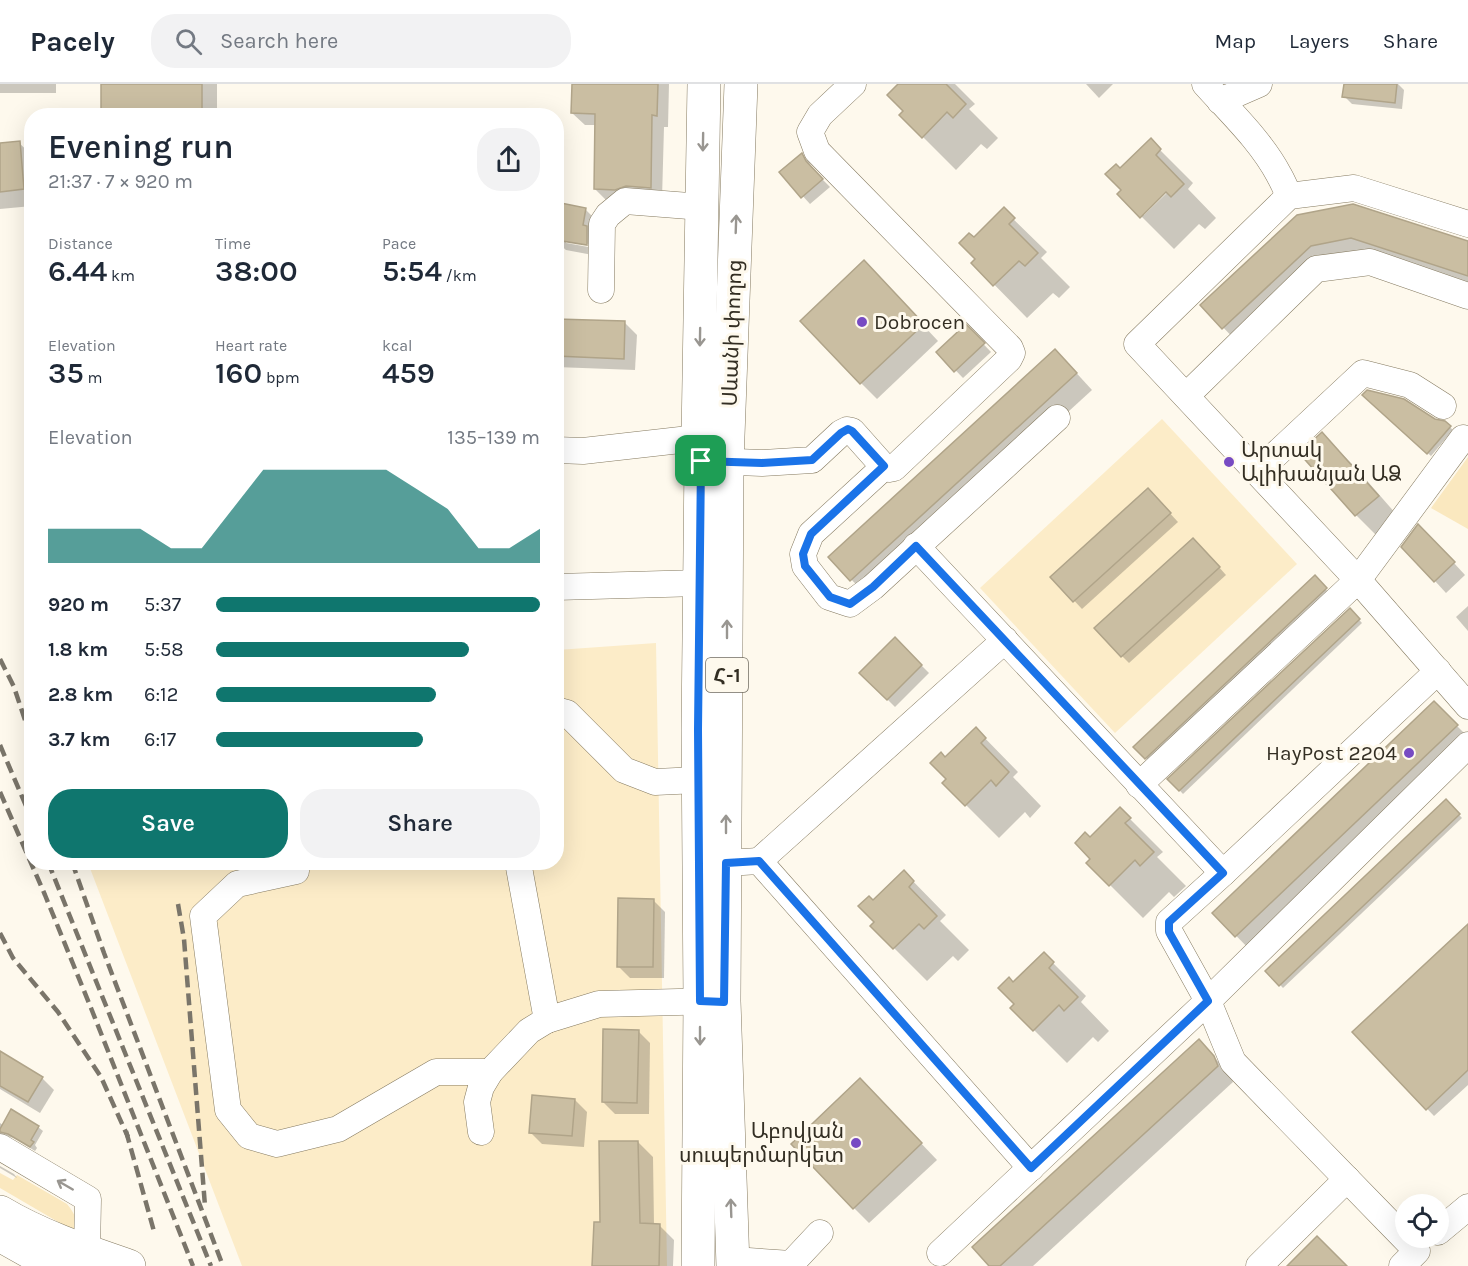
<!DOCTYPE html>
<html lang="en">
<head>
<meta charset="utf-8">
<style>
	:root { --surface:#fff; --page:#f2f2f3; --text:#1f2937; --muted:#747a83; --line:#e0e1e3; --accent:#0f766e }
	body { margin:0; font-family:Karla,"Noto Sans Armenian",sans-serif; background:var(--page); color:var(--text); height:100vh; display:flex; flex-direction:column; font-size:22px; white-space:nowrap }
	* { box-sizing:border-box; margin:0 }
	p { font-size:20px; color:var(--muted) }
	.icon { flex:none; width:33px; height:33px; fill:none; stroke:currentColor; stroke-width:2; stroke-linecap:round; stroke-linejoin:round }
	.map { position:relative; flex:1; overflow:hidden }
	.drawer { position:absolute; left:24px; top:24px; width:540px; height:762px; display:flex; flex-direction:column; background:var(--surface); border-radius:24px; box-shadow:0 6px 24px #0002 }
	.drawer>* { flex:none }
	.buttons { position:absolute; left:1395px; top:1110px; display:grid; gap:12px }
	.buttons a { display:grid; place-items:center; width:54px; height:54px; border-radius:50%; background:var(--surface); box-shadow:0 6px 24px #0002; font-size:30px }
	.pin { position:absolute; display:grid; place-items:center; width:51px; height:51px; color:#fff; margin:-26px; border-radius:12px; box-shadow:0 3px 9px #0006 }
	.round { display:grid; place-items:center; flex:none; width:63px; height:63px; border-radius:24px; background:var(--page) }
	.headline { display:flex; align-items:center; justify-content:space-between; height:102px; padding:0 24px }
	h1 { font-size:33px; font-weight:600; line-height:45px }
	.figures { display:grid; grid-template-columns:repeat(3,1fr); gap:9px; height:102px; padding:6px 24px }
	.figures div { display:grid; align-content:center }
	.figures b { font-size:30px; font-weight:600 }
	.figures small { font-size:16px; font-weight:400 }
	.figures p { font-size:16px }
	.chart { height:168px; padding:12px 24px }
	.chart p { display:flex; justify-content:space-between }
	.chart svg { width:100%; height:108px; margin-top:6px; fill:var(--accent); opacity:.7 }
	.button { display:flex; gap:12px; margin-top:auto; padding:12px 24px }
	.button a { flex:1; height:69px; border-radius:24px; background:var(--accent); color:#fff; font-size:24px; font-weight:600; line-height:69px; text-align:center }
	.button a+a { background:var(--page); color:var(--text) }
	ul { padding:0 24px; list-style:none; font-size:20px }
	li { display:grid; grid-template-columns:96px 72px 1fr; align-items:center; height:45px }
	li i { height:15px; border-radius:8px; background:var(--accent) }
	header { display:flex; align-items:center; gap:36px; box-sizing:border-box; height:84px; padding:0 30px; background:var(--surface); border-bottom:2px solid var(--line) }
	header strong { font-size:28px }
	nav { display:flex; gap:33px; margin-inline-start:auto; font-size:21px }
	.search { width:420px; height:54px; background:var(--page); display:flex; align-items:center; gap:15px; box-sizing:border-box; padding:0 21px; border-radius:24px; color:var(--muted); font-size:22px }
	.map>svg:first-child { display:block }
	.built { fill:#fcecc8 }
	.green { fill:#fae8bf }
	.shadow { fill:#0003; fill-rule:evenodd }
	.building { fill:#cabea2; stroke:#b0a489; stroke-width:1.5 }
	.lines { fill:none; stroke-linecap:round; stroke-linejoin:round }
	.minor-casing { stroke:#857a60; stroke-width:27 }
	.major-casing { stroke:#857a60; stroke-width:34 }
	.minor { stroke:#fff; stroke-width:26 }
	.major { stroke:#fff; stroke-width:33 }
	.rail { stroke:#7a756a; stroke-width:4.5; stroke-dasharray:12 6; stroke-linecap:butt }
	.oneway { stroke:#999691 }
	.route-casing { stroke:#fff; stroke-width:12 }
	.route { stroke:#1a73e8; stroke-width:8 }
	.poi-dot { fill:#774bc3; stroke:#fef9ed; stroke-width:2 }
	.labels { text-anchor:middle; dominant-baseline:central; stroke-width:6; stroke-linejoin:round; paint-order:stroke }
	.shield { fill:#fef9ed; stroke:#706b60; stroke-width:1.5 }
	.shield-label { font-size:20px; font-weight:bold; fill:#332e23 }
	.poi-label { font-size:21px; fill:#332e23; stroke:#fef9ed; text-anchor:start }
	.street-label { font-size:21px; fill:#332e23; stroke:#fef9ed }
</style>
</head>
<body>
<header>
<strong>Pacely</strong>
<div class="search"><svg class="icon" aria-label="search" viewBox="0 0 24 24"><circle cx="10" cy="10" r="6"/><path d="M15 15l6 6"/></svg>Search here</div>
<nav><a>Map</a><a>Layers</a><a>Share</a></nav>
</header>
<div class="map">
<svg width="1468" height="1182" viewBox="0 0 1468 1182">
	<rect width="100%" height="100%" fill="#fef9ed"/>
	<!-- built -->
	<g class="built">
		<path d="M1162,335l135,145 -182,169 -135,-145z"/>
		<path d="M656,559l11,623h-425l-154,-403 468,-1 1,-212z"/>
	</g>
	<!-- green -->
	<g class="green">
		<path d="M1468,373v72l-37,-21z"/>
		<path d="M0,1089l13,7 4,-5 50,29c8,10 11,16 10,29l-77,-45z"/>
	</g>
	<!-- shadow -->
	<g class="shadow">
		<rect x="0" y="0" width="56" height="9"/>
		<rect x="102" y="0" width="115" height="32"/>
		<path d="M573,0h96l-1,43h-4l-2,72 -55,2 -12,-12 1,-64h-11l-13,-12z"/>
		<path d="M909,0h46l20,20 -6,5 29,29 -11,11 -6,-5 -25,26 -55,-55 4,-4z"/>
		<path d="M1086,0h27l-14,14z"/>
		<path d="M1345,0h53l6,6 -2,19 -50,-5 -8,-8z"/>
		<path d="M1151,57l42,42 -5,6 28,29 -11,11 -6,-5 -25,25 -55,-55 4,-4 -2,-20zM1170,101l2,3 -28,27 -2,-2z"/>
		<path d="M19,59l13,12v51l-32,3v-65z"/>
		<path d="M802,71l7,7 5,9 16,16 -20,17 -29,-32z"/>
		<path d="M556,120l29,5 12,12 1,35 -32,-6 -10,-9zM566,156l28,5v3l-28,-5z"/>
		<path d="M1004,126l43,42 -6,6 29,29 -11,11 -6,-5 -26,25 -54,-55 4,-4 -3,-20z"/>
		<path d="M1297,133l171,25v44l-141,-26 -89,83 -36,-38z"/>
		<path d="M879,194l59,63 -61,58 -16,-16z"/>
		<path d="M556,236l69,3 12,12 -2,35 -79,-3z"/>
		<path d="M966,242l25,26 -28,26 -25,-26z"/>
		<path d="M1070,282l22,24 -225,206 -37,-39z"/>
		<path d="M1364,311l70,25 10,2 9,8 -22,26z"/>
		<path d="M1322,350l33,33 55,63 -21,18 -33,-33 -55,-62z"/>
		<path d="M1155,413l23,25 -96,87 -30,-32z"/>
		<path d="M1430,453l35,38 -19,18 -11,-12z"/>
		<path d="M1201,463l25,28 -97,88 -7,-7z"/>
		<path d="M1315,493l14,16 -180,168 -14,-14z"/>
		<path d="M1468,522v25l-12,-14z"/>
		<path d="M1350,526l12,13 -179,171 -14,-15z"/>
		<path d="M895,555l34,34 -34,34 -34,-34z"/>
		<path d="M1434,619l34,34 -216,215 -38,-39z"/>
		<path d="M976,645l42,43 -5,5 28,29 -11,12 -5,-6 -26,26 -55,-55 4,-4z"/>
		<path d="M1446,717l16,17 -179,170 -16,-17z"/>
		<path d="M1120,725l43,43 -6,5 29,29 -12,11 -5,-5 -26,26 -55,-55 4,-4 -2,-20z"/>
		<path d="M904,788l42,43 -6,6 29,29 -11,11 -5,-5 -26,25 -55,-55 4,-4 -3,-20z"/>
		<path d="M653,816l12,12 -1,66h-34l-12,-12z"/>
		<path d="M1468,842v159l-34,31 -80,-84z"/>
		<path d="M1044,870l42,42 -5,6 28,29 -11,11 -5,-5 -26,26 -55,-55 4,-4z"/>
		<path d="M638,947l12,12 -1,71h-34l-12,-12z"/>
		<path d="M0,969l42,25 12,12 -14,23 -40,-24z"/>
		<path d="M1214,973l16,17 3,8 -200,184h-42z"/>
		<path d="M876,1012l61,64 -68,63 -15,-15z"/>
		<path d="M575,1016l12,12 -3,35 -42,-3 -12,-12z"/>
		<path d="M0,1039l4,3 34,1 5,4 -8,14 2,3 -2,3 -21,-13 -8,-2 -6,1z"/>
		<path d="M638,1058l15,15 1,68h5l15,15 -1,26h-79l8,-42z"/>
		<path d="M0,1082l14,8 3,4 -17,-10z"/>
	</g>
	<!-- building -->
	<g class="building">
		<rect x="101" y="0" width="101" height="32"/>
		<path d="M572,0h86l-1,32 -5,-1 -1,73 -25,-2 -11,4 -21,-1 1,-75 -24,-1z"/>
		<path d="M898,0h48l20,20 -13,14 -6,-6 -25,26 -23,-23 4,-4 -16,-16z"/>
		<path d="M1344,0h53l-2,19 -53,-6z"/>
		<path d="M1151,54l10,11 -5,6 28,29 -13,13 -5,-5 -26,26 -23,-24 4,-4 -16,-16 11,-10 4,4z"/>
		<path d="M20,57l4,48 -24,3v-49z"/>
		<path d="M802,69l4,8 17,18 -22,19 -22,-26z"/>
		<path d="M556,118l30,6 -3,17 4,1v19l-31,-5z"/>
		<path d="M1353,120l115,37v35l-117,-38 -40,8 -89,83 -22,-24 97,-90z"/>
		<path d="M1004,123l11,11 -6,6 29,29 -13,13 -6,-5 -26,25 -22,-23 4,-4 -16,-16 10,-10 5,4z"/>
		<path d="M864,176l60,64 -64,60 -60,-63z"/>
		<path d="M556,235l69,2 -1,38 -68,-3z"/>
		<path d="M966,240l19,19 -31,29 -18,-20z"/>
		<path d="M1055,265l22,24 -227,208 -22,-24z"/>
		<path d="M1367,306l37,9 31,20 10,2 6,5 -24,28 -65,-59z"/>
		<path d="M1322,348l57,64 -24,20 -56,-63z"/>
		<path d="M1148,404l23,25 -98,89 -23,-25z"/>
		<path d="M1418,440l37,38 -21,20 -33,-35z"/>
		<path d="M1193,454l27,29 -99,90 -27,-29z"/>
		<path d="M1315,491l12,13 -182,171 -12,-12z"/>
		<path d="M1350,524l10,11 -181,172 -12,-12z"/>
		<path d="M895,553l27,28 -35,35 -28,-27z"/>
		<path d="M1434,617l24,24 -223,212 -23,-24z"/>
		<path d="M976,643l10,11 -5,5 28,29 -13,14 -5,-6 -26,26 -23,-23 4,-4 -16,-16 11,-11 4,5z"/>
		<path d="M1446,715l14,15 -181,172 -14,-15z"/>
		<path d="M1120,723l11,11 -6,5 29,29 -14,14 -5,-6 -26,26 -23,-23 4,-4 -15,-16 10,-11 5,5z"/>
		<path d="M904,786l10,11 -5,6 28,29 -13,13 -5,-5 -26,25 -23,-23 4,-4 -16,-16 11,-10 4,4z"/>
		<path d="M618,814l36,1 -1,68h-36z"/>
		<path d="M1468,840v146l-42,40 -74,-78z"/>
		<path d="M1044,868l10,10 -5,6 29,29 -14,14 -5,-6 -26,26 -23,-23 4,-4 -16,-16 11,-11 4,5z"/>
		<path d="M603,945l36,1 -2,73 -35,-1z"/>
		<path d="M1199,955l15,17 4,10 -218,200h-11l-17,-19z"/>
		<path d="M0,967l43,26 -15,25 -28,-16z"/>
		<path d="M860,994l62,65 -69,66 -62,-65z"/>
		<path d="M532,1011l43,4 -3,37 -43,-3z"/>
		<path d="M11,1025l28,17 -8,14 3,2 -4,5 -22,-13 -8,-2v-3z"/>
		<path d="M599,1057h39l2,82 20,1 -1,42h-67l2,-44h6z"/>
		<path d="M1317,1152l30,30h-60z"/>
	</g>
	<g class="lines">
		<defs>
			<g id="minor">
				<path d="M1205,0c26,29 56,57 74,91 4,7 7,14 10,21"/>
				<path d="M1220,17l39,-17"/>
				<path d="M1468,140l-114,-36 -65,8 -152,148 221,236 110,126"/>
				<path d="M601,206l1,-66 6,-9 17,-14 77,6"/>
				<path d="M1186,312l130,-127 54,-7 98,34"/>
				<path d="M556,366l27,1 115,-13"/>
				<path d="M711,377l51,2 50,-3 29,-27 6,-3 5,1 32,36 5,2 5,-1 115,-109 3,-6 -2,-5 -193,-197 -7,-19 10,-17 33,-31"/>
				<path d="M884,383l-73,67 -8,20 2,12 24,31 21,7 23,-17 184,-169"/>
				<path d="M1257,388l106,-99 47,12 33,21"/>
				<path d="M916,462l307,327"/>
				<path d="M556,503l144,-4"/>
				<path d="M556,626l11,3 57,57 31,12 43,-2"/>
				<path d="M1139,701l219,-205 105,-142"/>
				<path d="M759,777l246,-221"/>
				<path d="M518,778l29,158"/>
				<path d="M726,779l33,-2 272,307"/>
				<path d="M296,787l-59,13 -34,32 25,194 21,26 28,8 61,-15 98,-57h54"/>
				<path d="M481,1048l-4,-30 4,-15 9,-15 39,-41 18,-11 52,-16 119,-3"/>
				<path d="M0,1063l88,52 -1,53 -7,14"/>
				<path d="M1438,1148l30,-25"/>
				<path d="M940,1169l268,-252 260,-256"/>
				<path d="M733,1176l58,4 29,-31"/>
				<path d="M1259,1182l88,-87"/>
				<path d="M1402,1182l15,-15 -184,-189 -25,-61 -39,-70v-9l54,-49 215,-202"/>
			</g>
			<g id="major">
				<path d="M0,1128c40,24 85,39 129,54"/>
				<path d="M0,1151l55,31"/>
				<path d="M698,1182l2,-265 -2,-271 3,-269 -3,-23 6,-354"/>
				<path d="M733,1182l-9,-265 3,-538 14,-379"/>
			</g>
		</defs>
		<!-- minor casing -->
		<use href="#minor" class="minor-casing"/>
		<!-- major casing -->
		<use href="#major" class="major-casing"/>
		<!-- minor -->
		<use href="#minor" class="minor"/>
		<!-- major -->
		<use href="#major" class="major"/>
		<!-- rail -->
		<g class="rail">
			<path d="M0,575l14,28 18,54"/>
			<path d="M0,661l32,75"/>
			<path d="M0,708l45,103 46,113 102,258"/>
			<path d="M48,778l163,404"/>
			<path d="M72,778l32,91 119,313"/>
			<path d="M178,820l6,35 21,267"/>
			<path d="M0,849l13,25 45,54 43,65 27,60"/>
			<path d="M126,1047l29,104"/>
		</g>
	</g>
	<!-- one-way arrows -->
	<defs><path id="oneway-shaft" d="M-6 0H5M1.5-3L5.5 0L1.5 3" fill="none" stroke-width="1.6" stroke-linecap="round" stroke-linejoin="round" transform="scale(1.5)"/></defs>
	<g class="oneway">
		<use href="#oneway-shaft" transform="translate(703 58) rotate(91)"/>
		<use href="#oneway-shaft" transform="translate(736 140) rotate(-88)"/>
		<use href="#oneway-shaft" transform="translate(700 253) rotate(91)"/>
		<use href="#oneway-shaft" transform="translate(727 545) rotate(-90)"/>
		<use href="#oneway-shaft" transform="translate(726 740) rotate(-90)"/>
		<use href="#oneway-shaft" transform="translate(700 952) rotate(90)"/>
		<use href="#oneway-shaft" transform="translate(65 1101) rotate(-150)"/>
		<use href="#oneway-shaft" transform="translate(731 1124) rotate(-92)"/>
	</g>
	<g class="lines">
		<defs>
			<path id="route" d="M848,345l4,2 32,35 -73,68 -8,20 2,12 25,31 20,7 23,-17 43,-41 307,327 -54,49v10l39,69 -177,167 -272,-307 -33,2 -2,139 -24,-1 -2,-271 3,-269 61,2 50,-3 29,-27z"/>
		</defs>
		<!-- route casing -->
		<use href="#route" class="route-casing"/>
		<!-- route -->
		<use href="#route" class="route"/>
	</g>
	<!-- markers -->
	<g class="poi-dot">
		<circle cx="862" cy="238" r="6"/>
		<circle cx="1229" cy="378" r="6"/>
		<circle cx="1409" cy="669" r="6"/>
		<circle cx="856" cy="1059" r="6"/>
	</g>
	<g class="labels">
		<!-- shield labels -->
		<rect class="shield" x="706" y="574" width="42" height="34" rx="4.5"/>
		<g class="shield-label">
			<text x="727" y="591">Հ-1</text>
		</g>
		<!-- poi labels -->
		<g class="poi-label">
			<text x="874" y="238">Dobrocen</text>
			<text x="1241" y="366">Արտակ<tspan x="1241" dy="24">Ալիխանյան ԱՁ</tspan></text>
			<text x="1397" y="669" text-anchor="end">HayPost 2204</text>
			<text x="844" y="1047" text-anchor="end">Աբովյան<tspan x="844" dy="24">սուպերմարկետ</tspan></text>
		</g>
		<!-- street labels -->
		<g class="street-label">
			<text transform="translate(732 249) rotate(-88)">Սևանի փողոց</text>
		</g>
	</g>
</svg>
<div class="buttons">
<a><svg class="icon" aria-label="locate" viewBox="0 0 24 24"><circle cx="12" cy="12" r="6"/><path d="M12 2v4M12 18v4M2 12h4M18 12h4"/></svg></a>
</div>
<div class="pin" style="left:701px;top:377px;background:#1e9e55"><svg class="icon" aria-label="arrive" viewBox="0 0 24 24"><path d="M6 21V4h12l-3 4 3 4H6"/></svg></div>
<section class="drawer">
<div class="headline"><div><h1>Evening run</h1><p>21:37 · 7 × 920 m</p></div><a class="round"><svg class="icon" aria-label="share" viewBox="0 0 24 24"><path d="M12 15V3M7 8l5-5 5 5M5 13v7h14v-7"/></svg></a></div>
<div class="figures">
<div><p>Distance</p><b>6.44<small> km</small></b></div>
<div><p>Time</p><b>38:00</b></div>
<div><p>Pace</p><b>5:54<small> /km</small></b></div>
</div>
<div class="figures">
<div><p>Elevation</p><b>35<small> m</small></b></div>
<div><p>Heart rate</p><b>160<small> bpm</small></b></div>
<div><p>kcal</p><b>459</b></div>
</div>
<div class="chart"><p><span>Elevation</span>135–139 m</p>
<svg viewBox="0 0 160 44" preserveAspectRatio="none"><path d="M0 44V30L10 30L20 30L30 30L40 38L50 38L60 22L70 6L80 6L90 6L100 6L110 6L120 14L130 22L140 38L150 38L160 30V44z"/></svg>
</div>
<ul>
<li><b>920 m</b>5:37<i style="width:100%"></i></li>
<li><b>1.8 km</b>5:58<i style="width:78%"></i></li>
<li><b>2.8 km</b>6:12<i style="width:68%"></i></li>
<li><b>3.7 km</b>6:17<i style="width:64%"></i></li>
</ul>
<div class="button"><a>Save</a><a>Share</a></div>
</section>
</div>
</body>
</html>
